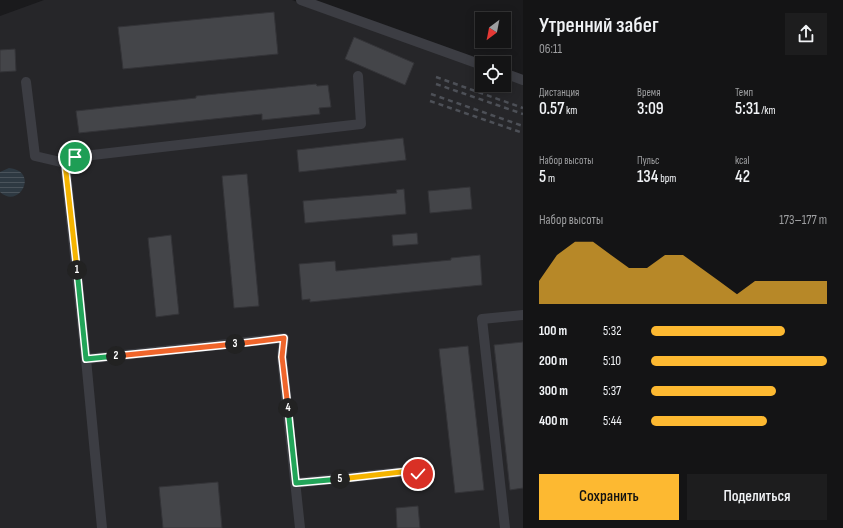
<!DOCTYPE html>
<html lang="ru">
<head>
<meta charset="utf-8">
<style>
	:root { --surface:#141415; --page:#1d1d1e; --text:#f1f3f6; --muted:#9d9ea0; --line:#333334; --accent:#fdb931 }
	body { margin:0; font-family:"Sofia Sans Condensed",sans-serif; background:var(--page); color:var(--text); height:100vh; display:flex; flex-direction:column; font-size:15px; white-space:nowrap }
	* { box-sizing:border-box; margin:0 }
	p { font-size:13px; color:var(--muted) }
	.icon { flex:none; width:22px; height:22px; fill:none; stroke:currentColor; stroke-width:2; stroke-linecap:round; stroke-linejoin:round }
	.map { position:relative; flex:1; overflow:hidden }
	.side { display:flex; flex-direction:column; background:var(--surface); width:320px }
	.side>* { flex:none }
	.needle { width:26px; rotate:212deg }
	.tools { position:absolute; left:475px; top:12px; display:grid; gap:8px }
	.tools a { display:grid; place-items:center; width:36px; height:36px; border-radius:0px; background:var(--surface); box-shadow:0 2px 10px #0003,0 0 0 1px var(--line); font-size:20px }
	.pin { position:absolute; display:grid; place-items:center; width:34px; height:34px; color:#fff; margin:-17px; border:2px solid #fff; border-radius:50%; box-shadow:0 1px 4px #0007 }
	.km { position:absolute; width:20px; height:20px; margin:-10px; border-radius:50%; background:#222; color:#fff; font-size:11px; line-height:20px; text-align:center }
	.round { display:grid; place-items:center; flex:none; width:42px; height:42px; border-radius:0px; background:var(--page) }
	.headline { display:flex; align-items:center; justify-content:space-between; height:68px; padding:0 16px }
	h1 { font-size:22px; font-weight:600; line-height:30px }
	.figures { display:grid; grid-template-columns:repeat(3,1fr); gap:6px; height:68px; padding:4px 16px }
	.figures div { display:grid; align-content:center }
	.figures b { font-size:17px; font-weight:600 }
	.figures small { font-size:11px; font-weight:400 }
	.figures p { font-size:11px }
	.chart { height:112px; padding:8px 16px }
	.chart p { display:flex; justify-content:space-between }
	.chart svg { width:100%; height:72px; margin-top:4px; fill:var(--accent); opacity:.7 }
	.action { display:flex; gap:8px; margin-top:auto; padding:8px 16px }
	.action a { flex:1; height:46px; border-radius:0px; background:var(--accent); color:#111; font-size:16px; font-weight:600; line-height:46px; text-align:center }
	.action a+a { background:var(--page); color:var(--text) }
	ul { padding:0 16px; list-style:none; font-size:13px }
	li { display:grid; grid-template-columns:64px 48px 1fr; align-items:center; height:30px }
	li i { height:10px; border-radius:5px; background:var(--accent) }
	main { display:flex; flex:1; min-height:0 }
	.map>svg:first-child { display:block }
	.built { fill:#262629 }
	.water { fill:url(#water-rules) }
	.building { fill:#444549; stroke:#343438 }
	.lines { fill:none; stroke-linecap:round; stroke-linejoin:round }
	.minor { stroke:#3c3d43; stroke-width:10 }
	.rail { stroke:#4d5057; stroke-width:2.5; stroke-dasharray:5 4; stroke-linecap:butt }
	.split-1-casing { stroke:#fff; stroke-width:8 }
	.split-2-casing { stroke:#fff; stroke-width:8 }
	.split-3-casing { stroke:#fff; stroke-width:8 }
	.split-4-casing { stroke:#fff; stroke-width:8 }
	.split-5-casing { stroke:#fff; stroke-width:8 }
	.split-6-casing { stroke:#fff; stroke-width:8 }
	.split-1 { stroke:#f5b400; stroke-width:5 }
	.split-2 { stroke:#22a559; stroke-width:5 }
	.split-3 { stroke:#f0652b; stroke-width:5 }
	.split-4 { stroke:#f0652b; stroke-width:5 }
	.split-5 { stroke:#22a559; stroke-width:5 }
	.split-6 { stroke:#f5b400; stroke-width:5 }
</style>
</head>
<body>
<main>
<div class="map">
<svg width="523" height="528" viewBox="0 0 523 528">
	<defs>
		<pattern id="water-rules" width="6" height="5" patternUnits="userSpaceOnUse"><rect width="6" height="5" fill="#2e3942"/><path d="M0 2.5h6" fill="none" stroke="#4a535b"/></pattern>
	</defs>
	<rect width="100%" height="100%" fill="#1a1a1c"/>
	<!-- built -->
	<path class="built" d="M44,0h248l190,69v16h22v-8l19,7v444h-523v-512z"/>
	<!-- water -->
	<path class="water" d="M9,168c31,3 10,42 -9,24v-20z"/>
	<!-- building -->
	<g class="building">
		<path d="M274,12l4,42 -155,15 -5,-42z"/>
		<path d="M354,37l60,26 -9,22 -60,-26z"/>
		<path d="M15,49l1,22 -16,1v-22z"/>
		<path d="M316,84l1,2 11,-1 3,22 -12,1 1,6 -58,6v-6l-183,19 -3,-22 120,-13v-2z"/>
		<path d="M403,138l3,22 -107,12 -2,-22z"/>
		<path d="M247,174l12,132 -25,2 -12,-132z"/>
		<path d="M470,187l2,22 -42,4 -2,-22z"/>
		<path d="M404,189l2,25 -101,9 -2,-22 94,-8 -1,-3z"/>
		<path d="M417,233l1,11 -25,2 -1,-11z"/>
		<path d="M171,235l8,79 -23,3 -8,-79z"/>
		<path d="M480,255l2,30 -172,17v-3l-8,1 -3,-36 36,-3 1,10 115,-11v-2z"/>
		<path d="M523,342v146l-13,2 -16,-145z"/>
		<path d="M468,346l16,144 -29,3 -16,-144z"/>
		<path d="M218,482l4,46h-59l-4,-41z"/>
		<path d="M418,506l2,22h-23l-1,-20z"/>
	</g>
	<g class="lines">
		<!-- minor -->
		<g class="minor">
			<path d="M301,0l181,65"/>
			<path d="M504,73l19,7"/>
			<path d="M26,82l9,74 30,7 21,196"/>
			<path d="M65,163l10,-6 286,-33 -3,-48"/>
			<path d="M296,483l115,-12 7,3"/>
			<path d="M102,528l-16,-169 198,-21 -2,19 18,171"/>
			<path d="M505,528l-23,-209 41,-4"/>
		</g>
		<!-- rail -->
		<g class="rail">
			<path d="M436,77l87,31"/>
			<path d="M436,84l87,30"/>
			<path d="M431,94l92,32"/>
			<path d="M430,101l93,32"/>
		</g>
	</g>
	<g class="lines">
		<defs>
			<path id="split-1" d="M75,157l-10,6 12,107"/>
			<path id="split-2" d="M77,270l9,89 30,-3"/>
			<path id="split-3" d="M116,356l119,-12"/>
			<path id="split-4" d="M235,344l49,-6 -2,19 6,51"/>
			<path id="split-5" d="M288,408l8,75 44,-4"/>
			<path id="split-6" d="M340,479l70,-8 8,3"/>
		</defs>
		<!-- split-1 casing -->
		<use href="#split-1" class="split-1-casing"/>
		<!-- split-2 casing -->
		<use href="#split-2" class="split-2-casing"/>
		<!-- split-3 casing -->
		<use href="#split-3" class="split-3-casing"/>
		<!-- split-4 casing -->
		<use href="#split-4" class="split-4-casing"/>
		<!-- split-5 casing -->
		<use href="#split-5" class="split-5-casing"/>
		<!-- split-6 casing -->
		<use href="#split-6" class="split-6-casing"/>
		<!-- split-1 -->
		<use href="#split-1" class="split-1"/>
		<!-- split-2 -->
		<use href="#split-2" class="split-2"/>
		<!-- split-3 -->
		<use href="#split-3" class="split-3"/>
		<!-- split-4 -->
		<use href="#split-4" class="split-4"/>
		<!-- split-5 -->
		<use href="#split-5" class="split-5"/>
		<!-- split-6 -->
		<use href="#split-6" class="split-6"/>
	</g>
</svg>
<div class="tools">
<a><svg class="needle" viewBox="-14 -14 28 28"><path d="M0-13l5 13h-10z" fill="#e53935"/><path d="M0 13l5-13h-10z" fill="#9d9ea0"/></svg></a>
<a><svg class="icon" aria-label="locate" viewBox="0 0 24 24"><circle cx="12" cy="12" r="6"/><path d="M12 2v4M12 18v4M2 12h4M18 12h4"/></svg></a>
</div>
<div class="pin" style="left:75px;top:157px;background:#1e9e55"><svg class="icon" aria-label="arrive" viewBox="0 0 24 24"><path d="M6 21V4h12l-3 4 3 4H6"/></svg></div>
<div class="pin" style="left:418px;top:474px;background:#d93025"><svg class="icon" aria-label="check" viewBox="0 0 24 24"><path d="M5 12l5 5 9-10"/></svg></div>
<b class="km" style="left:77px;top:270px">1</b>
<b class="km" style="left:116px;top:356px">2</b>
<b class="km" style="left:235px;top:344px">3</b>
<b class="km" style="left:288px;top:408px">4</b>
<b class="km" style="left:340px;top:479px">5</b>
</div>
<section class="side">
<div class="headline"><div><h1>Утренний забег</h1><p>06:11</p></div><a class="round"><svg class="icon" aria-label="share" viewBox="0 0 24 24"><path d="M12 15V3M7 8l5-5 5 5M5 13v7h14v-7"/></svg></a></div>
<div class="figures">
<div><p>Дистанция</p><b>0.57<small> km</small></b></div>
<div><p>Время</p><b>3:09</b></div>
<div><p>Темп</p><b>5:31<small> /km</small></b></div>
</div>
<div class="figures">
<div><p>Набор высоты</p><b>5<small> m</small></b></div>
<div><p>Пульс</p><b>134<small> bpm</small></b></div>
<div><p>kcal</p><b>42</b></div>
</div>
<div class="chart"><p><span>Набор высоты</span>173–177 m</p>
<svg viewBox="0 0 160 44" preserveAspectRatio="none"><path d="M0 44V30L10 14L20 6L30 6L40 14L50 22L60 22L70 14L80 14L90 22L100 30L110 38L120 30L130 30L140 30L150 30L160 30V44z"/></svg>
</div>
<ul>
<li><b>100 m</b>5:32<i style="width:76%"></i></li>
<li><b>200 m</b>5:10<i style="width:100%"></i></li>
<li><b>300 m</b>5:37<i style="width:71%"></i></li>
<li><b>400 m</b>5:44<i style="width:66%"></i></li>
</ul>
<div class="action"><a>Сохранить</a><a>Поделиться</a></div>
</section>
</main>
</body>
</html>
